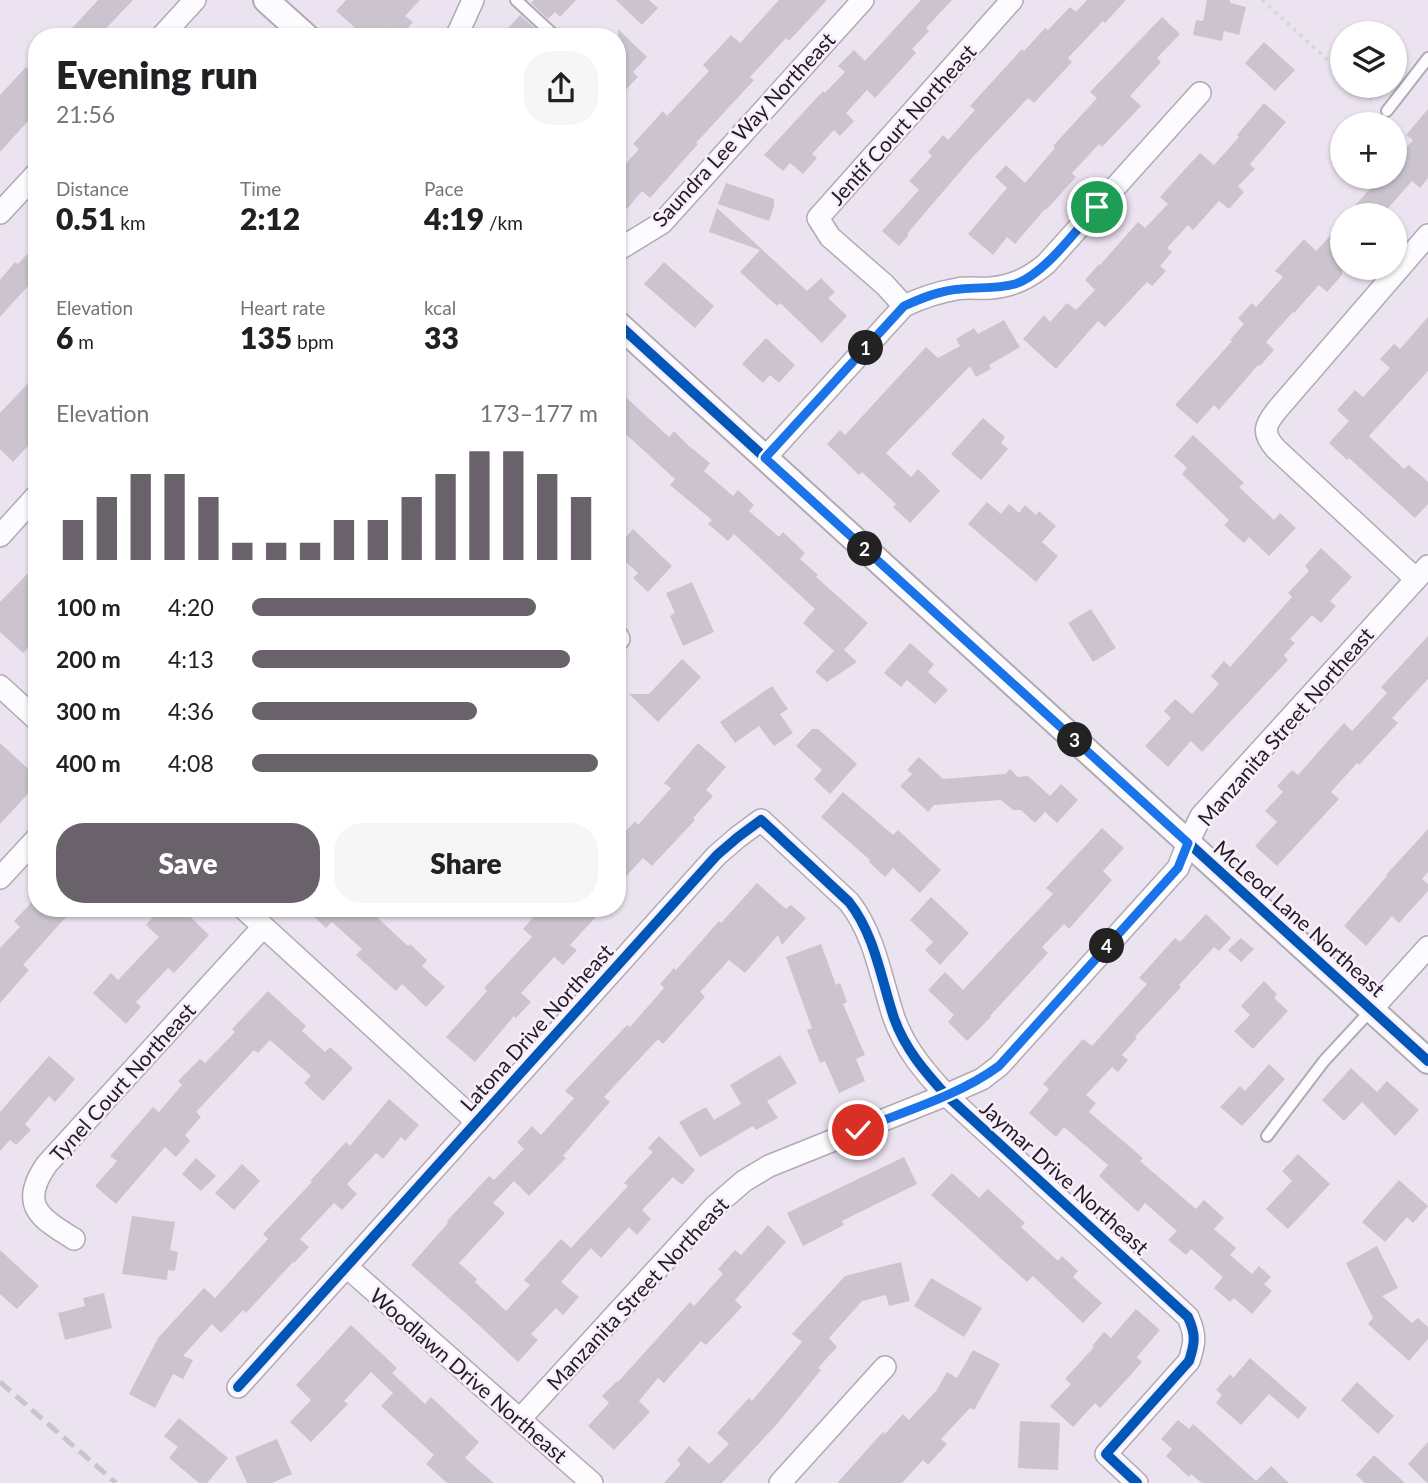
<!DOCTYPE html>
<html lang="en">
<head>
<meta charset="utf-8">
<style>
	:root { --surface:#fff; --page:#f6f6f6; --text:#202124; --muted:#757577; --accent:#69626b }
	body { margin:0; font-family:Lato,sans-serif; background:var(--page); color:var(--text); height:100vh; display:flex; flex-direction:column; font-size:26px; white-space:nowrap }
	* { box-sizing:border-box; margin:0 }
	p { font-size:23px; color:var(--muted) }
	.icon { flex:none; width:38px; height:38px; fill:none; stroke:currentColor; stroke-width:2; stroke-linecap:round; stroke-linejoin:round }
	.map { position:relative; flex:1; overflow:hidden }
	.side { position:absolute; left:28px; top:28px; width:598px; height:889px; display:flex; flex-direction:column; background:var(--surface); border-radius:28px; box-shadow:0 2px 5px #0004 }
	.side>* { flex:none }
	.tools { position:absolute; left:1330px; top:21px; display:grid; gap:14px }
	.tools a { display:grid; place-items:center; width:77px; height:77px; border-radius:50%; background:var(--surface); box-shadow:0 2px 5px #0004; font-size:35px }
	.pin { position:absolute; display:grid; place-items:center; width:60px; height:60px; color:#fff; margin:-30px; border:4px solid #fff; border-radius:50%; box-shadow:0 2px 7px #0007 }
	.km { position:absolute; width:35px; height:35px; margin:-18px; border-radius:50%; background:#222; color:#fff; font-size:19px; line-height:35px; text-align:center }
	.round { display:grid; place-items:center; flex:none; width:74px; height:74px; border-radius:28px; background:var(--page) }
	.summary { display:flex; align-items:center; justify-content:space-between; height:119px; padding:0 28px }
	h1 { font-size:38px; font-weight:800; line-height:52px }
	.figures { display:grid; grid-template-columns:repeat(3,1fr); gap:10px; height:119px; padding:7px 28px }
	.figures div { display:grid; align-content:center }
	.figures b { font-size:30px; font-weight:800 }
	.figures small { font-size:19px; font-weight:400 }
	.figures p { font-size:19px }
	.chart { height:196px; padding:14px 28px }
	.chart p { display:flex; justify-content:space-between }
	.chart svg { width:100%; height:126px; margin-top:7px; stroke:var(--accent); stroke-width:6 }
	.button { display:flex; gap:14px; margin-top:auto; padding:14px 28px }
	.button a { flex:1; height:80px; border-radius:28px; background:var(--accent); color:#fff; font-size:28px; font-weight:800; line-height:80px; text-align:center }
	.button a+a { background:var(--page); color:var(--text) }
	ul { padding:0 28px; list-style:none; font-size:23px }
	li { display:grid; grid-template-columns:112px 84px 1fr; align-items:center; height:52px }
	li i { height:18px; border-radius:9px; background:var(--accent) }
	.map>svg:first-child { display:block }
	.building { fill:#cbc4ce }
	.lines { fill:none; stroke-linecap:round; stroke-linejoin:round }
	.service-casing { stroke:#b1aab4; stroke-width:14 }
	.minor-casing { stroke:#b1aab4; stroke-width:24 }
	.tertiary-casing { stroke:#b1aab4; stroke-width:28 }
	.path { stroke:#d8d5d9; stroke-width:3.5; stroke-dasharray:3.5 5; stroke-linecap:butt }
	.service { stroke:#fcfbfd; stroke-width:10 }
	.minor { stroke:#fcfbfd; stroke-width:21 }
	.tertiary { stroke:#fcfbfd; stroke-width:24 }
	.rail { stroke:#c8c6c9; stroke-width:5; stroke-dasharray:14 7; stroke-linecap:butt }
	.cycleway-casing { stroke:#f8eefc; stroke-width:15 }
	.cycleway { stroke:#0057b8; stroke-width:10 }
	.route-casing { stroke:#fff; stroke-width:14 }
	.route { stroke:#1a73e8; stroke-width:9 }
	.labels { text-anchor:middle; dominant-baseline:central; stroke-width:5; stroke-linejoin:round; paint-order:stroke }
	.street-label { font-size:21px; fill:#221c24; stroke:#f8eefc }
</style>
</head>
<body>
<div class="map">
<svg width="1428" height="1483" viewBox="0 0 1428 1483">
	<rect width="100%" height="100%" fill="#ece3f0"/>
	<!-- building -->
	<g class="building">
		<path d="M98,0h35l-35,37h-34z"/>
		<path d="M346,0h74l-15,16 8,6 -13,15h-2l-12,-10 -9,10h-11l-30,-26z"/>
		<path d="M534,0h42l-16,17 -5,-5 -7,7 -17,-16z"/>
		<path d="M616,0h33l9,8 -16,17z"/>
		<path d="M779,0h48l-38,41 -3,-3 -36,39 4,3 -58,63 2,1 -48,54 -8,-7 -15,18 -9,-9v-28l21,-23 -6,-5 30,-33 4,5 42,-45 -6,-6 28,-30 9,8z"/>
		<path d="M921,0h31l-26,28 3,3 -17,18 4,4 -41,45 -8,-8 -21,23 8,8 -14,15 -6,-6 -22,24 5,4 -14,16 -13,-11 -7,8 -19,-16 59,-64 2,2 20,-21 -7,-6 16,-16 11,11z"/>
		<path d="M1087,0h39l-21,23 -2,-2 -35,37 4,4 -38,41 -6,-5 -58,62 -63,74 2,1 -10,11 -17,-15 37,-41 -10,-9 23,-25 -4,-4 15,-17 5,5 27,-30 -5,-4 52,-57 2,2 21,-23 3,2 22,-23 6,5z"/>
		<path d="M1207,0h23v3l16,4 -7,28 -15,-4 -2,10 -29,-6 3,-15 7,1z"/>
		<path d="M520,15l18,16 -5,6h-33z"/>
		<path d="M1162,17l18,17 -23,24 4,4 -31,34 11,10 -39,41 -3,-3 -27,29 4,4 -30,33 -1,-1 -30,35 -8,-7 -14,18 -25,-21 39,-46 -12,-11 11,-12 19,18 30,-35 -2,-2 44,-48 -7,-6z"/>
		<path d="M618,29l29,28 -14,15 5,5 -20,21z"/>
		<path d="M1264,42l31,28 -20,21 -30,-28z"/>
		<path d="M26,67l11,10v34l-37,41v-57z"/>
		<path d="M1264,103l22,19 -36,42 5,5 -17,17 6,6 -15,17 -10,-8 -26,29 -5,-5 -21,23 5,4 -12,14 6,5 -14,15 -5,-4 -42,45 -7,-6 -42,48 -33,-30 21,-24 6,7 17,-19 9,7 19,-20 -10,-10 14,-16 1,1 38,-43 7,6 23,-24 -8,-7 25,-28 15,-16 14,12 25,-28 -2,-2z"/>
		<path d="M1428,109v69l-8,10 -8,-7 -30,34h-35l33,-38h15v-16l18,-21 -7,-5z"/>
		<path d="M726,183l48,16v7l-5,15 -51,-17z"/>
		<path d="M717,208l90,83 14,-13 14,14 -7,6 19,18 -25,27 -42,-40 -3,3 -37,-34 20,-22 -51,-18z"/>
		<path d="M1342,223v52l-15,17 -8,-7 -25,28 -1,-1 -27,30 8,8 -14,16 -2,-1 -39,45 -5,-5 -17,19 -22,-19 57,-64 -2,-1 14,-16 -6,-6 14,-15 4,4 27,-30 -8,-6 29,-32 12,12z"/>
		<path d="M37,244v32l-37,41v-37l15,-18 3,2z"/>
		<path d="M664,262l50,44 -19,22 -51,-44z"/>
		<path d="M1428,317v54l-59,65 35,33 5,-4 19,17v22l-13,14 -66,-60 -2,2 -18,-17 20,-22 -12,-11 18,-20 8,7 27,-29 -10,-9 14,-15 6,5z"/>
		<path d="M1004,320l16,27 -31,18 2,4 -15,8 -6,-11 -84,87 25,24 7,-8 22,22 -30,32 -17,-16 3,-3 -34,-32 -3,3 -32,-31 13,-14 5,5 81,-88 12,11 22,-12 -4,-7 18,-11 4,6z"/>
		<path d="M766,338l29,27 -16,18 -9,-8 -7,8 -21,-19z"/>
		<path d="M37,374v62l-24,26 -13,-13v-36z"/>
		<path d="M618,390l51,47 5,-6 15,15 21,17 -6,8 29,25 5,-6 16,15 -5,6 30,26 4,-5 22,21 -5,6 18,16 -2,2 52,46 -24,27 13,12 -30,20 -12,-10 19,-21 -31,-28 12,-14 -81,-75 -6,7 -20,-17 4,-4 -42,-35 5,-6 -57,-52z"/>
		<path d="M983,418l22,19 -4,6 7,6 -27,31 -30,-26z"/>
		<path d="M1193,435l51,48 -5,4 35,33 6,-7 16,15 -27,28 -20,-19 -5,6 -20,-18 5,-5 -47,-46 5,-6 -13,-12z"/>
		<path d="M987,502l14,12 8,-10 10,9 6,-8 11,10 3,-4 17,15 -14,16 16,14 -22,26 -68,-58z"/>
		<path d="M633,529l39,37 -24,26 -15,-14 5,-5 -20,-18v-9z"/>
		<path d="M1321,548l31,29 -22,24 6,5 -15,17 -9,-8 -22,24 5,4 -11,12 4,5 -86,92 -11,-11 -23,26 -23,-21 26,-28 -7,-7 11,-12 17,15 27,-30 -8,-8 13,-15 6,6 62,-70 -4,-4 21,-22 -4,-5z"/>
		<path d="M37,564v75l-14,14 -23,-21v-30z"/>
		<path d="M692,582l22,50 -31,14 -13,-30 5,-3 -9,-20z"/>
		<path d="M1091,609l25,39 -23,14 -25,-39z"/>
		<path d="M1428,636v43l-36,39 6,5 -39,42 -2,-2 -26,29 8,7 -62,67 -22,-20 22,-24 -12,-11 18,-19 -6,-6 15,-16 6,5 46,-52 8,8 35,-38 -6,-6z"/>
		<path d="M910,643l24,21 -6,8 20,18 -13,14 -28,-24 -6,7 -17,-14z"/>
		<path d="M682,659l19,18 -43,45 -29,-28h20z"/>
		<path d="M772,686l16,23 -8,5 13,19 -19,13 -15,-20 -24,17 -15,-21z"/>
		<path d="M812,729h6l39,35 -27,30 -16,-15 8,-9 -26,-24z"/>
		<path d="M0,743l37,34v7l-37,40z"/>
		<path d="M698,743l28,24 -20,23 7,6 -20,22 2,2 -43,46 -9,-8 -25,27v-45l17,-19 3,4 33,-37 -7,-5z"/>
		<path d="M919,757l24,22 62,-5 5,-5 8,8 10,-1 22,20 11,-12 17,16 -21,23 -12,-11 -10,11 -14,-13h-8l-12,-10 -67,5 -6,7 -28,-26 12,-12 -5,-4z"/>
		<path d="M843,792l50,43 5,-5 43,40 -21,23 -27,-25 -8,9 -16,-15 1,-2 -49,-43z"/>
		<path d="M1102,828l22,20 -21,23 9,9 -43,49 -5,-5 -22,23 6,6 -58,63 1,1 -24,24 -19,-19 6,-7 -26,-25 17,-18 18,18 90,-96 -7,-6z"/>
		<path d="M1428,829v43l-6,7 6,5v7l-29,32 -7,-7 -26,30 -22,-20 43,-50 -1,-1z"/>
		<path d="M757,883l29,26 5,-4 15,13 -24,27 -4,-10 -33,38 -16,-13 -29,32 5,5 -42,47 -5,-5 -54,58 6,5 -47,54 3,2 -37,38 -15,-15 -21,22 12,10 -46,50 18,16 -2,3 31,29 24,-26 -6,-5 37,-41 10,9 57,-62 -4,-3 29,-31 -5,-4 11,-12 36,34 -13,15 -9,-8 -31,33 9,9 -14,16 -8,-8 -28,31 -10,-10 -30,34 18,15 -16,18 -7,-7 -25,26 7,6 -20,22 -49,-46 -58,-51 37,-42 -1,-2 42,-45 5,4 30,-31 -7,-7 15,-16 9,9 33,-37 -9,-7 62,-66 3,2 34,-39 -4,-4 14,-16 2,2 43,-49 2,2z"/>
		<path d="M931,897l38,36 -29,32 -15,-15 8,-8 -23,-22z"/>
		<path d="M35,899l2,1v8h37l-51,57 6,5 -29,33v-55l20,-21 -6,-6z"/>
		<path d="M161,908h20l28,27 -35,38 -6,-5 -32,34 5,5 -15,17 -33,-31 18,-20 7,7 41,-43 -13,-12z"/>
		<path d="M305,908h62l41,38 2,-2 17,16 -5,6 23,21 -19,20 -24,-23 -6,7 -40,-36 6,-6 -30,-27 -6,6z"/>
		<path d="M555,908h49l-34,37 7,5 -14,15 -9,-8 -33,36 10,9 -15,16 -2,-2 -39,46 -29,-25 41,-46 -3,-3 48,-51 -9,-8 16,-18 7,6z"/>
		<path d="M1206,914l25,24 -12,13 -5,-4 -35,38 2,2 -46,50 2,1 -15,17 6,5 -10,12 -6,-5 -26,28 10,8 -7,9 54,46 -3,3 56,48 8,-9 20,18 -10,11 22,19 -6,7 22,19 7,-8 12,11 -7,7 8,7 -20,23 -18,-16 -4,4 -16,-14 9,-11 -32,-28 -5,6 -18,-15 9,-9 -32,-28 -7,9 -39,-36 9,-11 -44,-38 -8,10 -27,-24 20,-24 -6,-5 40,-45 9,7 55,-62 -8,-6 36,-40 5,4z"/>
		<path d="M1241,938l13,11 -13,13 -13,-12z"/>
		<path d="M821,944l15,41 4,-2 7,19 -4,2 22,51 -9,4 9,22 -26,12 -14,-32 -5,2 -13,-33 5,-2 -26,-71z"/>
		<path d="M1264,981l13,13 -3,4 14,13 -35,38 -19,-18 16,-16 -9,-9z"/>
		<path d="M268,991l38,35 -4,5 23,21 5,-5 23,21 -30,33 -19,-18 7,-7 -41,-36 -12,13 -4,-3 -58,62 5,5 -16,18 5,6 -14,16 -11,-10 -49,57 -21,-18 22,-25 -7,-5 43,-49 6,5 23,-27 -4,-4 22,-22 5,4 30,-31 -3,-3z"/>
		<path d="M780,1055l17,28 -30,18 11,17 -22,12 -3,-4 -53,31 -21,-35 27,-15 8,13 27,-16 -11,-19z"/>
		<path d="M49,1056l26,23 -20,23 -6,-6 -24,28 6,6 -15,15 -6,-5 -10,11v-39z"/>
		<path d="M1269,1064l16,15 -43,47 -22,-19 20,-21 5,5z"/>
		<path d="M1351,1068l26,24 10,-11 32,29 -24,26 -33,-34 -18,19 -22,-21z"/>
		<path d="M389,1099l30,26 -14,16 -4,-4 -18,22 -7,-6 -29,31 10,10 -15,16 -8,-7 -34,36 9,8 -15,16 -1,-1 -47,51 -3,-3 -22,23 -9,-9 -29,32 10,4 -10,19 -10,-5 -18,34 -26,-14 29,-56 46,-50 11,10 53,-59 -5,-5 49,-52 -2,-1 36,-39 4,4z"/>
		<path d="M1298,1154l32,30 -42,45 -22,-20 26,-28 -10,-10z"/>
		<path d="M904,1157l13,27 -75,37 2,4 -41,21 -16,-33z"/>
		<path d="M196,1158l20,18 -15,15 -19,-17z"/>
		<path d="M242,1164l18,17 -26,29 -19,-17z"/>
		<path d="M952,1173l27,25 9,-9 37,34 -4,4 37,34 4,-5 16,15 -5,6 29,26 -19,20 -50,-47 -6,6 -96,-87z"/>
		<path d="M1399,1180l29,26 -15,17 -6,-6 -22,25 -23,-20z"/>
		<path d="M132,1216l43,6 -5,28 8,2 -3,19 -7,-1 -1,10 -45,-6z"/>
		<path d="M768,1225l18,17 -51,58 7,7 -36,38 -5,-4 -37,42 -6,-5 -19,23 11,11 -36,38 -26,-24 21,-23 -7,-7 15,-15 1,1 72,-80 4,4 29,-32 -5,-5 17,-19 6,5z"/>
		<path d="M1377,1246l21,42 -16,8 30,27 6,-5 10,9v12l-19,22 -41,-37 5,-6 -27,-55z"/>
		<path d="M0,1250l39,36 -22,23 -17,-15z"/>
		<path d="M901,1262l9,39 -21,5 -3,-11 -24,6 -33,37 8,9 -19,21 3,2 -44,54 -55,59h-58l17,-19 -4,-4 12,-14 20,18 20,-20 -12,-11 32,-35 3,3 50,-59 -10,-8 53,-58z"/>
		<path d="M931,1278l51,30 -18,29 -50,-31z"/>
		<path d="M104,1293l8,35 -47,12 -7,-27 27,-7 -2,-8z"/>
		<path d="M1136,1309l24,21 -23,27 5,5 -15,17 -27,29 -5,-5 -22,24 -23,-21 21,-22 -6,-5 29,-32 -2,-1 12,-14 7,6z"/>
		<path d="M351,1325l46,43 -5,5 33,31 6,-7 48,45 -14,16 29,25h-47l-21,-19 8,-9 -53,-49 12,-13 -22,-21 -27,29 4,3 -37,38 -21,-20 21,-22 -15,-15z"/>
		<path d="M973,1350l27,14 -26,46 -4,-2 -29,31 6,5 -19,21 -5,-5 -21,23h-65l46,-51 2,2 18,-20 6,6 27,-29 11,-19 10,6z"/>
		<path d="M1250,1358l57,50 -9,11 -29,-25 -28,31 -25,-22 6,-8 -6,-5 14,-16 3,4z"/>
		<path d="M1357,1382l37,34 -16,18 -37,-34z"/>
		<path d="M179,1418l49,40 -21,25h-8l-30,-25 9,-11 -14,-11z"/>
		<path d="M1178,1420l11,9 4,-5 63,57 15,-15 18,17h-87l-11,-9 -2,3 -23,-21 6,-7 -11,-10z"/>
		<path d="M1020,1421l40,2 -2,47 -40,-2z"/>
		<path d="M277,1439l15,35 -20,9h-25l-12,-26z"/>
		<path d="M1428,1442v41h-1l-19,-19z"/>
		<path d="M1374,1455l31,28h-40l-9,-8z"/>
	</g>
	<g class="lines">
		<defs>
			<g id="service">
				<path d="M516,0l40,37"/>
				<path d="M1387,111l41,-53"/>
				<path d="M1267,1136l57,-75 48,-52"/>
			</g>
			<g id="minor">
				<path d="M161,37l34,-37"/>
				<path d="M455,37l4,-6 14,-31"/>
				<path d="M0,213l37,-40"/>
				<path d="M618,250l44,-27 201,-223"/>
				<path d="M904,306l-19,-21 -55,-48 -12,-19 194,-218"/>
				<path d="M765,458l139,-152c17,-8 35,-14 53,-17 11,-2 23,0 34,-1 22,-2 38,-10 55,-24l154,-171"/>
				<path d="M0,536l37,-41"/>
				<path d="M1416,579l-140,-130c-14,-16 -12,-23 1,-39l151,-175"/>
				<path d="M618,637l1,2"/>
				<path d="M0,686l37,34"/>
				<path d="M0,878l37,-40"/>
				<path d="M243,908l234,214"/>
				<path d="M1372,1009l56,-62"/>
				<path d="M74,1239c-34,-21 -56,-34 -27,-75l216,-237"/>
				<path d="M347,1267l245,216"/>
				<path d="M238,1387l479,-532 21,-18 23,-17 88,82c26,33 32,77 45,116 11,31 31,54 52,77l242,222c8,18 7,26 1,44l-83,93 31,29"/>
				<path d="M520,1419l194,-212 30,-26 25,-15 177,-71 36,-16 17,-13 179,-198 10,-25 13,-27 227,-250"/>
				<path d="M780,1483l105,-116"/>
			</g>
			<g id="tertiary">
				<path d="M266,0l41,37"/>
				<path d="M618,324l810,737"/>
			</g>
		</defs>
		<!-- service casing -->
		<use href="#service" class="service-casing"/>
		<!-- minor casing -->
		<use href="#minor" class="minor-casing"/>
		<!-- tertiary casing -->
		<use href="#tertiary" class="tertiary-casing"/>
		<!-- path -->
		<g class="path">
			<path d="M1262,0l80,73"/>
			<path d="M1356,86l20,16"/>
		</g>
		<!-- service -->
		<use href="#service" class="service"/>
		<!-- minor -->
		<use href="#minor" class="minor"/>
		<!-- tertiary -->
		<use href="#tertiary" class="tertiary"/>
		<!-- rail -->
		<path class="rail" d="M0,1382l116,101"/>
		<defs>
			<g id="cycleway">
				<path d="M618,324l810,737"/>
				<path d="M238,1387l479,-532 21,-18 23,-17 88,82c26,33 32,77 45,116 11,31 31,54 52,77l242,222c8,18 7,26 1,44l-83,93 31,29"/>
			</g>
		</defs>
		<!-- cycleway casing -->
		<use href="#cycleway" class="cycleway-casing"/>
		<!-- cycleway -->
		<use href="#cycleway" class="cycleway"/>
	</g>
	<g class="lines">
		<defs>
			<path id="route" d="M858,1130c47,-19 100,-34 141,-64l179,-198 10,-25 -423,-385 139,-152c18,-8 37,-16 57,-17 18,-2 36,0 54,-5 29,-9 61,-54 82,-77"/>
		</defs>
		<!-- route casing -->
		<use href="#route" class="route-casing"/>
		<!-- route -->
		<use href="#route" class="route"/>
	</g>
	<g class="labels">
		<!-- street labels -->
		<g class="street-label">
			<text transform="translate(902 124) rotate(-48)">Jentif Court Northeast</text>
			<text transform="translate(743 129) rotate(-47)">Saundra Lee Way Northeast</text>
			<text transform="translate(1285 726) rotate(-49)">Manzanita Street Northeast</text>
			<text transform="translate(1300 918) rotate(42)">McLeod Lane Northeast</text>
			<text transform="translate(536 1027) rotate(-48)">Latona Drive Northeast</text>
			<text transform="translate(122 1082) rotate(-48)">Tynel Court Northeast</text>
			<text transform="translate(1065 1177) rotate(42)">Jaymar Drive Northeast</text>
			<text transform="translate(637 1293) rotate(-47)">Manzanita Street Northeast</text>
			<text transform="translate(469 1375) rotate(41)">Woodlawn Drive Northeast</text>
		</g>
	</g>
</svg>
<div class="tools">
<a><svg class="icon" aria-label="layers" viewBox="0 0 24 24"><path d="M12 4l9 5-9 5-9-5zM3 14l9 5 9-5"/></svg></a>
<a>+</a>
<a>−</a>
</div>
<div class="pin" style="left:1097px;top:207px;background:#1e9e55"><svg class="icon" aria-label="arrive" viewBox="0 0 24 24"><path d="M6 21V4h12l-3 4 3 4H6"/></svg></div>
<div class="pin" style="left:858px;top:1130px;background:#d93025"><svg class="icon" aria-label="check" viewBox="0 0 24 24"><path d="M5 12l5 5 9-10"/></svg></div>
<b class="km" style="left:866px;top:348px">1</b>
<b class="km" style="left:865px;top:549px">2</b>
<b class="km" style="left:1075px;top:740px">3</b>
<b class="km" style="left:1107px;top:946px">4</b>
<section class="side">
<div class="summary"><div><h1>Evening run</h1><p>21:56</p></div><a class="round"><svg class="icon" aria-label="share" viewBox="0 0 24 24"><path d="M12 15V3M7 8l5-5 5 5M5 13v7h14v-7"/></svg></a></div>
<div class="figures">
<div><p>Distance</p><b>0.51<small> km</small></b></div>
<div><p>Time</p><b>2:12</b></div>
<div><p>Pace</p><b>4:19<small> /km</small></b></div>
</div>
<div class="figures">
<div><p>Elevation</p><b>6<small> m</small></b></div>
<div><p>Heart rate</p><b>135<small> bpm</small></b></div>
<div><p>kcal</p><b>33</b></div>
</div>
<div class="chart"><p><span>Elevation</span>173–177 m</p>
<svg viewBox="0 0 160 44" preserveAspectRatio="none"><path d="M5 44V30M15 44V22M25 44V14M35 44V14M45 44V22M55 44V38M65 44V38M75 44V38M85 44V30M95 44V30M105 44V22M115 44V14M125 44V6M135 44V6M145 44V14M155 44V22"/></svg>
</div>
<ul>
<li><b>100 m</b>4:20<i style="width:82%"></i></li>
<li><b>200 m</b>4:13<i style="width:92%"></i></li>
<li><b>300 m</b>4:36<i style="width:65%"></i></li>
<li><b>400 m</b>4:08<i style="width:100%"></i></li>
</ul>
<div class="button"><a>Save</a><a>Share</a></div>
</section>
</div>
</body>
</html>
